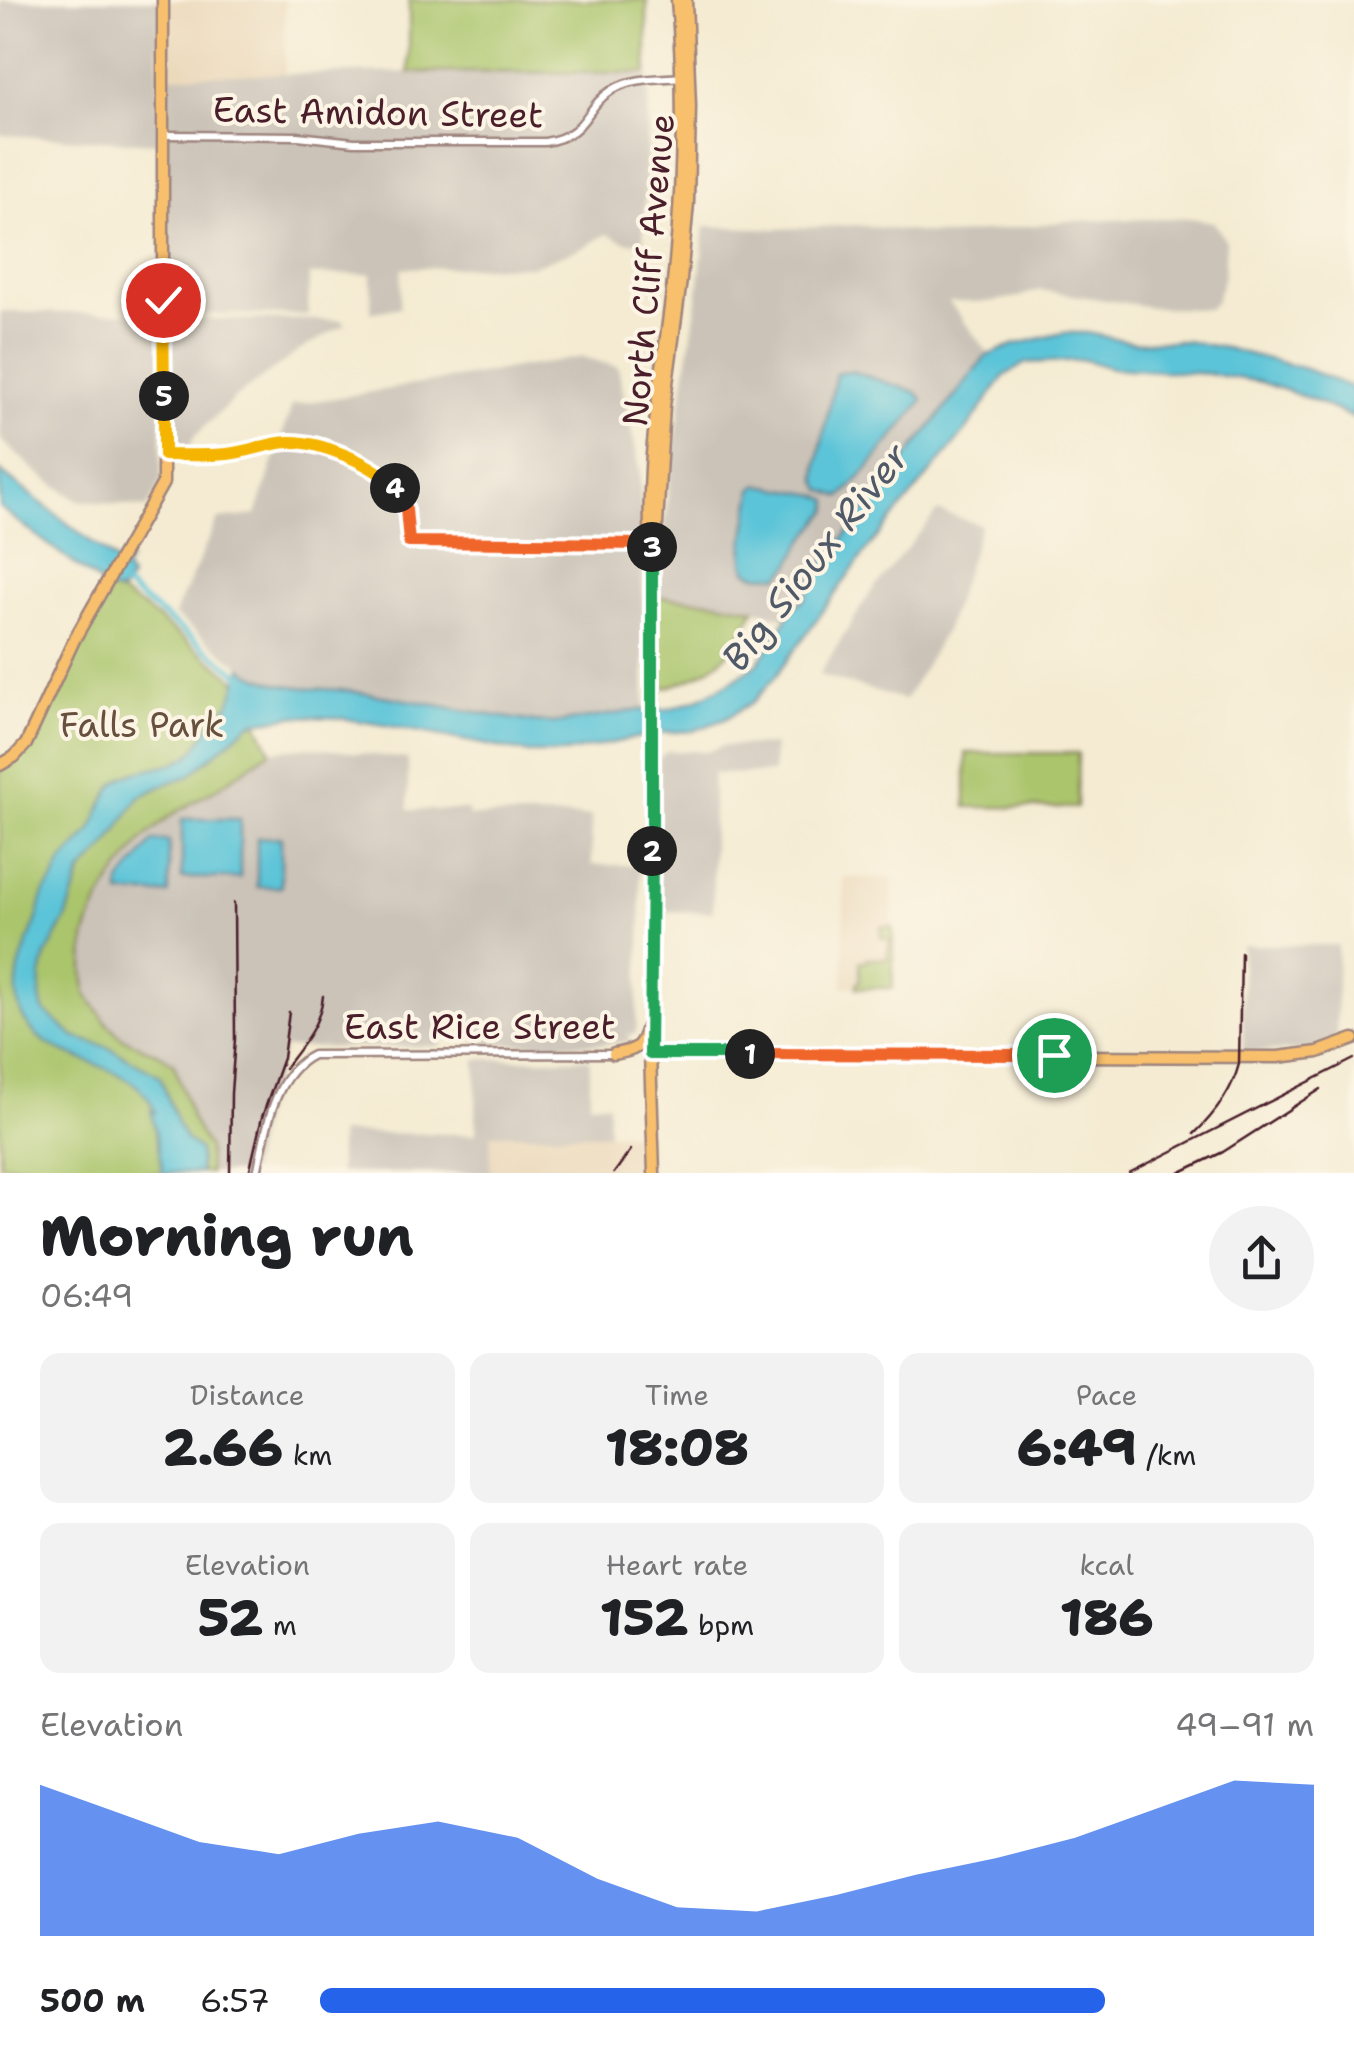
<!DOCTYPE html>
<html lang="en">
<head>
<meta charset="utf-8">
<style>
	:root { --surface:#fff; --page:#f2f2f2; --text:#202124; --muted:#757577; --accent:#2563eb }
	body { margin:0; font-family:"Shantell Sans",sans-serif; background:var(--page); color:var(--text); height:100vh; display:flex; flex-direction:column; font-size:38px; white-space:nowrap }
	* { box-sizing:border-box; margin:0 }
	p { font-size:32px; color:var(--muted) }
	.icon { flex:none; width:55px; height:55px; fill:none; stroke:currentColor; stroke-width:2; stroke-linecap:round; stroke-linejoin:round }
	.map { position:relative; height:1173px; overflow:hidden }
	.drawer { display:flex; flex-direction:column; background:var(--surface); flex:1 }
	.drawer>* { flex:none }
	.pin { position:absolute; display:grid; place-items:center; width:85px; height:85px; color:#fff; margin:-42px; border:5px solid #fff; border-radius:50%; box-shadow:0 2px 10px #0007 }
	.km { position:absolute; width:50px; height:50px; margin:-25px; border-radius:50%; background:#222; color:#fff; font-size:28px; line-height:50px; text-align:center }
	.round { display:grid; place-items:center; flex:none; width:105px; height:105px; border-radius:52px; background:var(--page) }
	.head { display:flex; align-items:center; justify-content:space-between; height:170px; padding:0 40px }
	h1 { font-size:55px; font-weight:800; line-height:75px }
	.metrics { display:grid; grid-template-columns:repeat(3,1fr); gap:15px; height:170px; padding:10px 40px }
	.metrics div { display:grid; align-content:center; border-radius:20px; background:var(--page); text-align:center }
	.metrics b { font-size:50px; font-weight:800 }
	.metrics small { font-size:28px; font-weight:400 }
	.metrics p { font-size:28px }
	.chart { height:280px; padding:20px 40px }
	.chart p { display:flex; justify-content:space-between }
	.chart svg { width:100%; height:180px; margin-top:10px; fill:var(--accent); opacity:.7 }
	ul { padding:0 40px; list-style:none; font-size:32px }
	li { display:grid; grid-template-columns:160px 120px 1fr; align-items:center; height:75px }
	li i { height:25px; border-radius:12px; background:var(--accent) }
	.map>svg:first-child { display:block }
	.built { fill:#ebd8ba }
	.industrial { fill:#cbc3b8 }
	.green { fill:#aac56c; stroke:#7a724c; stroke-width:2.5 }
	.water { fill:#5bc4d8; stroke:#527282; stroke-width:2.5 }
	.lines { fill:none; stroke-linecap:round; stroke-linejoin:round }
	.canal { stroke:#5bc4d8; stroke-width:5 }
	.minor-casing { stroke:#9f857e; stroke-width:11 }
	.major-casing { stroke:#9f857e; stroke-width:15 }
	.minor { stroke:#fff; stroke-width:6 }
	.major { stroke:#f8bf6c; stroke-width:10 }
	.rail { stroke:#4a1f2b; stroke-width:2.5 }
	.split-1-casing { stroke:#fff; stroke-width:20 }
	.split-2-casing { stroke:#fff; stroke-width:20 }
	.split-3-casing { stroke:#fff; stroke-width:20 }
	.split-4-casing { stroke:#fff; stroke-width:20 }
	.split-5-casing { stroke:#fff; stroke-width:20 }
	.split-6-casing { stroke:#fff; stroke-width:20 }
	.split-1 { stroke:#f0652b; stroke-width:12 }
	.split-2 { stroke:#22a559; stroke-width:12 }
	.split-3 { stroke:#22a559; stroke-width:12 }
	.split-4 { stroke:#f0652b; stroke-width:12 }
	.split-5 { stroke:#f5b400; stroke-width:12 }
	.split-6 { stroke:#f5b400; stroke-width:12 }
	.labels { text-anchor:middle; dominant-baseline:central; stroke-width:8; stroke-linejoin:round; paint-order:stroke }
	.street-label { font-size:35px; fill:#4a1f2b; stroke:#fcf5e5 }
	.park-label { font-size:35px; fill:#67513e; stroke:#fcf5e5 }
	.water-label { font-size:38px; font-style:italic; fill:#505968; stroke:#fcf5e5 }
</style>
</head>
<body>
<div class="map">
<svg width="1354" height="1173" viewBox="0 0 1354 1173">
	<rect width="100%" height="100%" fill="#fcf5e5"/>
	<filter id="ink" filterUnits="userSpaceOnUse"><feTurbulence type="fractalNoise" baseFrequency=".01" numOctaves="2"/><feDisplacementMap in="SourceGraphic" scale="20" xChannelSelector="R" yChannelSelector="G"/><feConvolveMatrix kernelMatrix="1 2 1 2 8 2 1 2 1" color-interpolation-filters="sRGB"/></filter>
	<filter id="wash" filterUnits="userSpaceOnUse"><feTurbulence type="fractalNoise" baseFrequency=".0048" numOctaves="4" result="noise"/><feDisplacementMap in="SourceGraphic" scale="40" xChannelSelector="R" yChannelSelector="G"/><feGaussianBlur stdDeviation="2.25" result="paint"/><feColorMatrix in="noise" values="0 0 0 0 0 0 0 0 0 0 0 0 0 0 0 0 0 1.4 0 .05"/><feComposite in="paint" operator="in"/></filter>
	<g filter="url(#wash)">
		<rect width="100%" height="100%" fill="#f4ebd2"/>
		<!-- built -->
		<g class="built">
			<path d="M166,0h119v75l-120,1z"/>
			<path d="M893,877l-1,110h-49l1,-109z"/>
			<path d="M491,1134h158v39h-159z"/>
		</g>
		<!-- industrial -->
		<g class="industrial">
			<path d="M0,0h159l-1,143 -158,-8z"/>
			<path d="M409,72l238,1 3,10 -7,160 -17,-1 -20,-8 -22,13 -51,19 -131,2 -2,39 -29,6v-39l-62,1 -1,40 -142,-1 -1,-238z"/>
			<path d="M1191,218l23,4 12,19 -2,35 -9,27 -7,6 -50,-1 -119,-18 -20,7 -31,5h-39l44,57 -202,261 -49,-15 -84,-8 12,-121 28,-183 7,-67 71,3 81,-4 92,11 118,-15z"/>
			<path d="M0,312l161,2v167l-14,27 -70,-8 -38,-26 -39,-35z"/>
			<path d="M166,319l176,1 4,4 -49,28 -60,44 -43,41 -6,15 -22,1z"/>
			<path d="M583,357l35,10 22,102 5,241 -87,13 -24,-1 -182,-31 -40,-5 -18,1 -37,-8 -83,-64 44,-96 38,-4 36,-110z"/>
			<path d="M938,511l43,14 -35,104 -41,71 -86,-25 53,-85z"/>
			<path d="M774,745l-1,28 -60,1v138l-55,-1 1,-153 9,-7h41l13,-5z"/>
			<path d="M309,747l99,12v51h60l1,6h122l1,49h47l2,57 -5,111 -7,2v7l-30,2h-123l-1,-24 -34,-1v27l-156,2 -23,69 -13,56h-40l1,-10 -8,-28 -10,-15 -31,-65 -39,-17 -16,-16 -20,-28 -2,-25 1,-31 8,-24 17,-32 32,-42 28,-24 49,-29 52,-36z"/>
			<path d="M1242,945h96l-2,95 -23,8 -21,3h-49z"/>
			<path d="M476,1059h114v44h18v31h-117l-1,39h-151v-40l137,1z"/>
		</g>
		<!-- green -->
		<g class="green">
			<path d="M409,0h238v73l-238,-1z"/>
			<path d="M109,590h5l29,17 93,73 35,71 -52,36 -49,29 -28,24 -32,43 -17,31 -8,24 -1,31 2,25 20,28 16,16 39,17 13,9 18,56 16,28 1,25h-166l-7,-8h-36v-396l26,-18 9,-13 50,-108z"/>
			<path d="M658,597l53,4 44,8c-8,14 -15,31 -26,43 -18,20 -48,33 -74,38z"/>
			<path d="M966,753h112l-1,55 -111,-1z"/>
			<path d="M881,927h12v61h-36v-5l3,-1v-21h7v-3l20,1 3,-20 -9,-1z"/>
		</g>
		<!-- water -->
		<g class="water">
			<path d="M1063,333h24l47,9 51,-1 40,7 81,21 48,19v30l-43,-19 -50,-17 -50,-8 -100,-6 -26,-8 -59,3 -22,13 -37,53 -98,118 -94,130 -21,24 -29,18 -32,12 -34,2 -94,20h-37l-142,-28 -48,-7 -44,-2 -43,7 -62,53 -21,7 -29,14 -33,50 -25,26 -14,43 -21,39 -5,21 -1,22 3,12 31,27 33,10 53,29 17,47 9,17 13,10 1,23h-39l1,-6 -11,-57 4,2c-22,-60 -114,-42 -135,-102 -10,-31 5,-61 16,-89 4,-9 4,-20 9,-29 2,-4 7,-8 9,-12 2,-5 3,-10 6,-14 7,-13 22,-22 30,-35 9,-14 13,-35 25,-47 19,-19 50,-13 71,-27 13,-8 19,-25 27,-37 5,-6 12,-10 16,-16 7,-10 7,-25 13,-36 34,24 75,18 114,24 60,8 119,21 178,30l24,1 81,-13 30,-1 27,-9 36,-19 26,-18 37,-57 10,-7 9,-23 172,-220 27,-11z"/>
			<path d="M843,371l11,1 62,20 7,8 -62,77 -20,20 -19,-7 -5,-11v-13l19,-92z"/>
			<path d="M0,471l121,94 8,-3 -4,7 6,10 -11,14 -11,-3 -109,-82z"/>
			<path d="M760,485l58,10 11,5v10l-25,30 -14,25 -10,11c-10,-1 -24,2 -32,-5 -12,-11 4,-66 5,-82z"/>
			<rect x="182" y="819" width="58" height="59"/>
			<path d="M281,837v50h-24v-49z"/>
			<path d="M153,841h16v53h-49v-11z"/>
		</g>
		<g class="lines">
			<!-- canal -->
			<path class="canal" d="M121,583l121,94"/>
		</g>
	</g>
	<g filter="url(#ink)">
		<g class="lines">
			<defs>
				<g id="minor">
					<path d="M164,135l134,1 56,6h191c44,-7 38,-34 67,-52 20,-13 48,-11 71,-13"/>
					<path d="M164,455c26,0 52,2 77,-3 18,-3 35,-10 53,-10 16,1 31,7 45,13 48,16 69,34 70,87l242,1"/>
					<path d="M257,1173c9,-40 15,-98 56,-118l301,-1"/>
				</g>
				<g id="major">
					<path d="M654,538l3,-13 7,-119 17,-126 7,-77 2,-97 -4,-106"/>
					<path d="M0,765l14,-8 12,-13 48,-104 89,-157v-483"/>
					<path d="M614,1054c21,-4 27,-5 33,-27"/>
					<path d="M650,1054l628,3 40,-5 36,-13"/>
					<path d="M654,1173l-4,-119 2,-511c-4,-25 -2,-50 -1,-76 4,-59 14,-117 21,-176 11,-96 13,-194 5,-291"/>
				</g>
			</defs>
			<!-- minor casing -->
			<use href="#minor" class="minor-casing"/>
			<!-- major casing -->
			<use href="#major" class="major-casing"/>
			<!-- minor -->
			<use href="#minor" class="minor"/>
			<!-- major -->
			<use href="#major" class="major"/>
			<!-- rail -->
			<g class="rail">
				<path d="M285,1068c17,-23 35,-42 38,-72"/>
				<path d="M1194,1134c20,-19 38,-43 45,-70l2,-111"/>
				<path d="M230,1173l1,-80 4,-54 -1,-136"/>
				<path d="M249,1173l13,-56 21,-59 6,-46"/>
				<path d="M614,1173l17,-23"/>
				<path d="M1129,1173l225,-114"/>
				<path d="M1179,1173l44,-21 98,-63"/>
			</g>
		</g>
	</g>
	<g class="lines" filter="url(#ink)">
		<defs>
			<path id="split-1" d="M750,1054l304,1"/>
			<path id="split-2" d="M652,851l-2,203h100"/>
			<path id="split-3" d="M652,851v-304"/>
			<path id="split-4" d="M395,488l11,21 3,33 243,2v3"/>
			<path id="split-5" d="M164,396v59c21,0 42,1 63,-1 21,-2 41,-11 62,-12 29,-1 88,22 106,46"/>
			<path id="split-6" d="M163,300l1,96"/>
		</defs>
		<!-- split-1 casing -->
		<use href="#split-1" class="split-1-casing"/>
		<!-- split-2 casing -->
		<use href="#split-2" class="split-2-casing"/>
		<!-- split-3 casing -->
		<use href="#split-3" class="split-3-casing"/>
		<!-- split-4 casing -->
		<use href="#split-4" class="split-4-casing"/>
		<!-- split-5 casing -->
		<use href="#split-5" class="split-5-casing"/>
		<!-- split-6 casing -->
		<use href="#split-6" class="split-6-casing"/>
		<!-- split-1 -->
		<use href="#split-1" class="split-1"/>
		<!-- split-2 -->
		<use href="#split-2" class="split-2"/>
		<!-- split-3 -->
		<use href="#split-3" class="split-3"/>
		<!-- split-4 -->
		<use href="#split-4" class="split-4"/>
		<!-- split-5 -->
		<use href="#split-5" class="split-5"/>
		<!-- split-6 -->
		<use href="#split-6" class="split-6"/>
	</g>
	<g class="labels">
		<!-- street labels -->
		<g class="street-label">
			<text transform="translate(378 112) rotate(1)">East Amidon Street</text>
			<text transform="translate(648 270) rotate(-85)">North Cliff Avenue</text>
			<text x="480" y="1026">East Rice Street</text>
		</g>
		<!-- park labels -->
		<g class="park-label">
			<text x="142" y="724">Falls Park</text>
		</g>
		<!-- water labels -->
		<g class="water-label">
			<text transform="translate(815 557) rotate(-52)">Big Sioux River</text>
		</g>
	</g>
</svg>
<div class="pin" style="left:1054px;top:1055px;background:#1e9e55"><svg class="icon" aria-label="arrive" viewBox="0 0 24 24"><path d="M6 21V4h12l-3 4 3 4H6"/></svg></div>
<div class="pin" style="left:163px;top:300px;background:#d93025"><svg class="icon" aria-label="check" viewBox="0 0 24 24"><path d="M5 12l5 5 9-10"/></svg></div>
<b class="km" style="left:750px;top:1054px">1</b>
<b class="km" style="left:652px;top:851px">2</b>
<b class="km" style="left:652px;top:547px">3</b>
<b class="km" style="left:395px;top:488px">4</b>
<b class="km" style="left:164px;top:396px">5</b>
</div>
<section class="drawer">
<div class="head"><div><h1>Morning run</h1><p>06:49</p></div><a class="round"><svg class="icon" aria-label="share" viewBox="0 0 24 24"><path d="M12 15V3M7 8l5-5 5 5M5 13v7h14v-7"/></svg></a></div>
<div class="metrics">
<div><p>Distance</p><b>2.66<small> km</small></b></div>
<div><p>Time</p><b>18:08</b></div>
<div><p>Pace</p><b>6:49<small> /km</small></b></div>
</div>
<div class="metrics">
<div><p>Elevation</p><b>52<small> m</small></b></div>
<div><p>Heart rate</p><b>152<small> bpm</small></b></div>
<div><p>kcal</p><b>186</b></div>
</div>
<div class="chart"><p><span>Elevation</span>49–91 m</p>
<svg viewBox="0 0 160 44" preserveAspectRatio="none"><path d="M0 44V7L10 14L20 21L30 24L40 19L50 16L60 20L70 30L80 37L90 38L100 34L110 29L120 25L130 20L140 13L150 6L160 7V44z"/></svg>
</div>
<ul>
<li><b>500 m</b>6:57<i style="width:79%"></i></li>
</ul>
</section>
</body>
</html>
